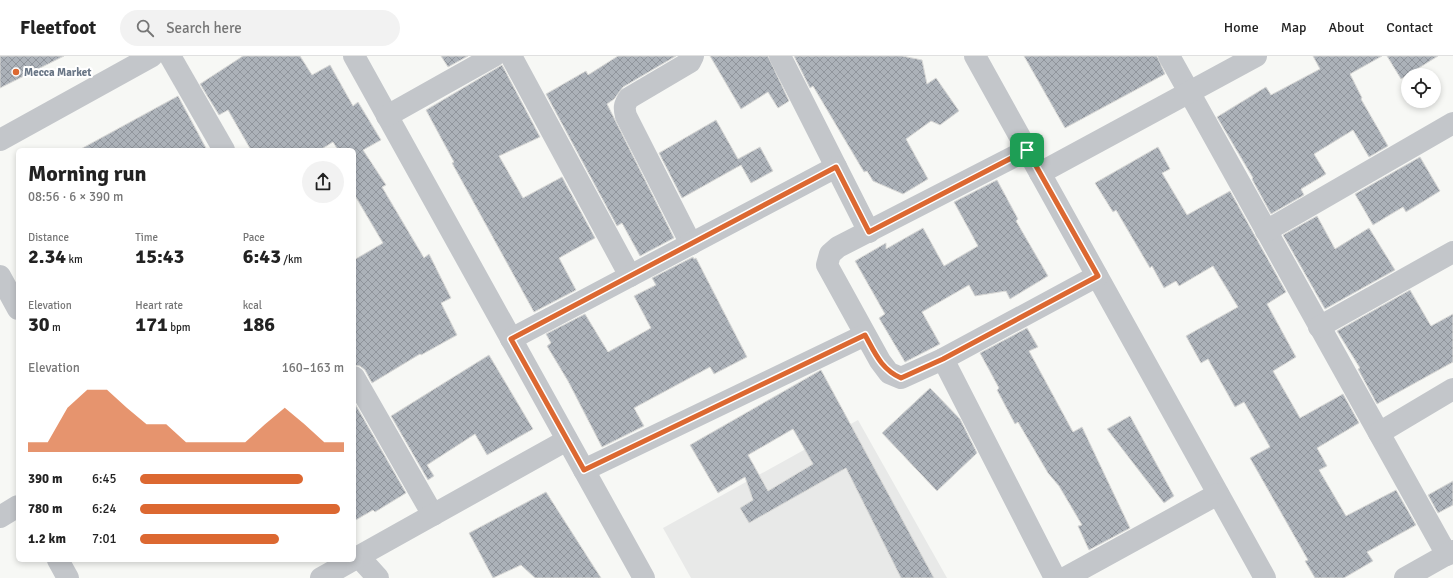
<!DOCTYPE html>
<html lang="en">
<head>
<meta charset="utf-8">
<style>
	:root { --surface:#fff; --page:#f2f2f2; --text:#222; --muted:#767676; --line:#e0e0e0; --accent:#dc6831 }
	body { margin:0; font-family:Signika,sans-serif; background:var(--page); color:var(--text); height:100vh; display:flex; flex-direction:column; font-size:15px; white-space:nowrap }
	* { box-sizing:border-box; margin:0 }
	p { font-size:13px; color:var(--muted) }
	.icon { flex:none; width:22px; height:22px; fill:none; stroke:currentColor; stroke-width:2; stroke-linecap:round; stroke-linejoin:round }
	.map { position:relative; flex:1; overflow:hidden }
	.details { position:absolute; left:16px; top:92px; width:340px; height:414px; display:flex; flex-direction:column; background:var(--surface); border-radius:6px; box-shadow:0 2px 6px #0003 }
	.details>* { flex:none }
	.controls { position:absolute; left:1401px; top:12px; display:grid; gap:8px }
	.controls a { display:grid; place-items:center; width:40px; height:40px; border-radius:50%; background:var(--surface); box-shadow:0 2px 6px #0003; font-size:20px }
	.pin { position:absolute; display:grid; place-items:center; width:34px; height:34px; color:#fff; margin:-17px; border-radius:8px; box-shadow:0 2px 6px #0006 }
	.round { display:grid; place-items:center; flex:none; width:42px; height:42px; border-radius:21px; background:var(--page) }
	.head { display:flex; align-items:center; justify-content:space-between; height:68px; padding:0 12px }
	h1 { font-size:22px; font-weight:700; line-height:30px }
	.stats { display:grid; grid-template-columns:repeat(3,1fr); gap:6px; height:68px; padding:4px 12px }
	.stats div { display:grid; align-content:center }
	.stats b { font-size:20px; font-weight:700 }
	.stats small { font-size:11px; font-weight:400 }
	.stats p { font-size:11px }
	.chart { height:112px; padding:8px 12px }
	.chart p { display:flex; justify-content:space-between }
	.chart svg { width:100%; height:72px; margin-top:4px; fill:var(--accent); opacity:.7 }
	ul { padding:0 12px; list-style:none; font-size:13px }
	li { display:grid; grid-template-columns:64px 48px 1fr; align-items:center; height:30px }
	li i { height:10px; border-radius:5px; background:var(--accent) }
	header { display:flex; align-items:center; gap:24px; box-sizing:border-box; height:56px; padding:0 20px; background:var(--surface); border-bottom:1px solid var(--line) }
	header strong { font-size:19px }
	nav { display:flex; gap:22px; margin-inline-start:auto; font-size:14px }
	.search { width:280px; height:36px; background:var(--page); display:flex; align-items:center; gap:10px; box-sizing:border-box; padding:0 14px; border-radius:22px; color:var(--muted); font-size:15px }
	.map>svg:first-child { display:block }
	.built { fill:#e8e9e8 }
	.building { fill:url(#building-cross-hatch); stroke:#d9d9d7; fill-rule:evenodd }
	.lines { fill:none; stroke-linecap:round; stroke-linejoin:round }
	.minor { stroke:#c3c6ca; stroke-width:22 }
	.tertiary { stroke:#c3c6ca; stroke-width:22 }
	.route-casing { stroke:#fff; stroke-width:8 }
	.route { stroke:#dc6831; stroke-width:5 }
	.poi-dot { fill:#dc6831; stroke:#fff; stroke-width:1.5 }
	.labels { text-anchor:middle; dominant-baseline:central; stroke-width:4; stroke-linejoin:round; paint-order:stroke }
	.poi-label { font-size:11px; font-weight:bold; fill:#687585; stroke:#fff; text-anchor:start }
</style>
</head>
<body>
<header>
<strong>Fleetfoot</strong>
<div class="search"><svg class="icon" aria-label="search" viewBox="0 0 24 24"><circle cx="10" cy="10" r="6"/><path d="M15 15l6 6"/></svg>Search here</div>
<nav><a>Home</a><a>Map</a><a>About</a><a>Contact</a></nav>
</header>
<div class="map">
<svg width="1453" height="522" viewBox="0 0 1453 522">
	<defs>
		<pattern id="building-cross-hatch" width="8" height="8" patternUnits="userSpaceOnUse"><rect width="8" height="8" fill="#acb2b9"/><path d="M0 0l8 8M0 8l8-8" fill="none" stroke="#90959c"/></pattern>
	</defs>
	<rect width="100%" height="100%" fill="#f7f8f5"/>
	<!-- built -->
	<path class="built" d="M858,364l89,158h-256l-28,-50z"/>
	<!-- building -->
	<g class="building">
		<path d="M0,0h64l-64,32z"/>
		<path d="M243,0h57l12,19 18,-10 23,41 5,-4 23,38 -18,10 23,35 -4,2 42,71 5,-4 22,44 -10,5 16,32 -36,20 -1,-1 -48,29 -7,-13 -5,-4 -6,-1v-105l29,-17 -29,-49v-44h-16l-5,-8 -13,8h-69l-23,-40 -9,5 -19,-31z"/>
		<path d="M441,0h27l-20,11z"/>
		<path d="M618,0h58l-53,31 -9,12 -7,5 67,134 -34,18 -18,-33 -5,3 -71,-132 40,-23 2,4z"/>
		<path d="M710,0h58l21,45 -11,7 -10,-16 -27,17z"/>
		<path d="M794,0h108l20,4 5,24 9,-6 23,33 -19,14 -9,-4 -25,18 22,40 -25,15 -30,-13 -6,-10 -3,1 -51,-86 -3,2z"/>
		<path d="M1024,0h133l8,18 -100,54z"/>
		<path d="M1313,0h69l-32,18 12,24 -1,1 27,47 -19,11 -16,-27 -39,24 12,20 -25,15 3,6 -33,19 -19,-35 1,-1 -36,-61 49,-30 5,8 49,-26z"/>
		<path d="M1387,0h51l-37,23z"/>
		<path d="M502,9l38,72 -41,19 24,42 39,-21 33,61 -36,20 17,32 -42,22 -82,-149 2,-1 -28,-52z"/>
		<path d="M178,40l29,54h-128z"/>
		<path d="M716,64l22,39 22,-12 13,24 -22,12 -10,-18 -59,33 -23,-45z"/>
		<path d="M1158,91l12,22 -8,4 25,42 43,-24 56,101 -19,12 29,53 -23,14 27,47 43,-24 16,29 -42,25 10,18 -8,4 27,46 50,-26 20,35 -49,27 6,9 -29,17h-29l-10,-17 3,-1 -58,-102 20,-11 -26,-45 -9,5 -27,-48 -7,4 -15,-27 52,-29 -25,-41 -34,20 -3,-5 -12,7 -12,-22 -2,2 -34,-58 -3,2 -18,-29z"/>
		<path d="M1420,101l20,34 -34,21 -3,-5 -30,18 -18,-31z"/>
		<path d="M997,124l21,39 -2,2 32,55 -38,23 -4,-8 -31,5 -6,-11 -47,27 18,32 -35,18 -26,-44 6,-4 -30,-53 31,-18v6l37,-21 21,38 34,-20 -24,-44z"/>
		<path d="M1317,160l18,33 34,-21 26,42 -70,39 -42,-74z"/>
		<path d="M693,201l1,2 2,-1 51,99 -33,17 -4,-7 -76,41 10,18 -42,21 -34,-66 -21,-35 4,-3 -5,-9 39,-20 23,38 43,-24 -17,-32 22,-11 -4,-7z"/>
		<path d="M1410,234l21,36 22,-12v48l-76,42 -19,-35 2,-1 -23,-37z"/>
		<path d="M1027,272l11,19 -9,4 44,81 9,-5 48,101 -41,22 -11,-24 4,-1 -23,-39 -11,-13 -30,-51 -3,2 -18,-34 2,-2 -19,-35z"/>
		<path d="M489,299l44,74 -46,26 -12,-21 -48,31 7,11 -6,4 -37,-64z"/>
		<path d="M821,314l113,208h-33l-55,-110 -97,55 -9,-15 13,-8 -8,-23 -27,16 -28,-48zM793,373l20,35 -45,27 -20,-36z"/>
		<path d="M930,332l30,31 17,34 -40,38 -55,-58z"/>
		<path d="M354,346l52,91 -31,19 -2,-2 -19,11z"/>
		<path d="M1130,360l44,80 -10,7 -57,-74z"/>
		<path d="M1453,425v24l-15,8 -10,-18z"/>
		<path d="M546,436l39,61 16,25h-66l-14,-13 -28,13 -24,-45z"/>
	</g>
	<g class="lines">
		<!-- minor -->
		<g class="minor">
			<path d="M170,0l54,94"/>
			<path d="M354,0l290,522"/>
			<path d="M511,0l119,220"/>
			<path d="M780,0l89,176"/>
			<path d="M975,0l290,522"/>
			<path d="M1169,0l278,499"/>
			<path d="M387,60l107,-60"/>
			<path d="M1040,117l216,-117"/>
			<path d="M1266,175l187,-108"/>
			<path d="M691,188l-65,-128c-2,-8 -2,-11 3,-18l61,-36 3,-6"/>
			<path d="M0,220l18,33"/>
			<path d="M1319,271l134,-75"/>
			<path d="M511,283l325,-172"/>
			<path d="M943,303l-42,19 -12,-5 -9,-12 -53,-96 3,-11 8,-7 189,-97"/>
			<path d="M354,321l79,138"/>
			<path d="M1379,377l74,-44"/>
			<path d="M584,414l281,-135"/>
			<path d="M0,461l18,-11"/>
			<path d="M359,501l19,21"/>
			<path d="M354,503l213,-119"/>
			<path d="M58,504l10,18"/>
			<path d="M321,522l32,-18"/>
			<path d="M1055,522l-112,-219 154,-83"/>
			<path d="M1065,522l153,-84"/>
			<path d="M1405,522l48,-27"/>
		</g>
		<!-- tertiary -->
		<path class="tertiary" d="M0,84l152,-84"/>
	</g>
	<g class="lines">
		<defs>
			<path id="route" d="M1027,94l71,126 -155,83 -42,19c-20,-9 -26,-25 -36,-43l-281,135 -73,-131 325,-172 33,65z"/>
		</defs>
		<!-- route casing -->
		<use href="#route" class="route-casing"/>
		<!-- route -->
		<use href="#route" class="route"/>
	</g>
	<!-- markers -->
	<circle class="poi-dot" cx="16" cy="16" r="4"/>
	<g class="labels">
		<!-- poi labels -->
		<g class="poi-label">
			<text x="24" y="16">Mecca Market</text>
		</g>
	</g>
</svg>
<div class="controls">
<a><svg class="icon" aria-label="locate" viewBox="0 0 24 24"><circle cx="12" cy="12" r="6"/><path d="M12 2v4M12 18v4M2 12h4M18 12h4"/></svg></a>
</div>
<div class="pin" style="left:1027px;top:94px;background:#1e9e55"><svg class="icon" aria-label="arrive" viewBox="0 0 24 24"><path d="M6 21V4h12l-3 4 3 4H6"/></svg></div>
<section class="details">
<div class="head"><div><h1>Morning run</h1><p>08:56 · 6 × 390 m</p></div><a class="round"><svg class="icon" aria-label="share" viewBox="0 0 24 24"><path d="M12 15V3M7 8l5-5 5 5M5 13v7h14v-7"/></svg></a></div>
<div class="stats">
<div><p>Distance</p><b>2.34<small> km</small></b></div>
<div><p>Time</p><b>15:43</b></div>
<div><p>Pace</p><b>6:43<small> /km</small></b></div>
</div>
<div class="stats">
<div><p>Elevation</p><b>30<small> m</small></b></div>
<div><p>Heart rate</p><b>171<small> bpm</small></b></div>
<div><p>kcal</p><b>186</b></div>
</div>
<div class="chart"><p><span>Elevation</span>160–163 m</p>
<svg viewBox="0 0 160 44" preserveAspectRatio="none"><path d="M0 44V38L10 38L20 17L30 6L40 6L50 17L60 27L70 27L80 38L90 38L100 38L110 38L120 27L130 17L140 27L150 38L160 38V44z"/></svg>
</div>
<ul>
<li><b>390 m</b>6:45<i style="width:80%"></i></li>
<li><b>780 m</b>6:24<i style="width:98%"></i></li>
<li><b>1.2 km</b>7:01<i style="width:68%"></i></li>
</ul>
</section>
</div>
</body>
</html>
